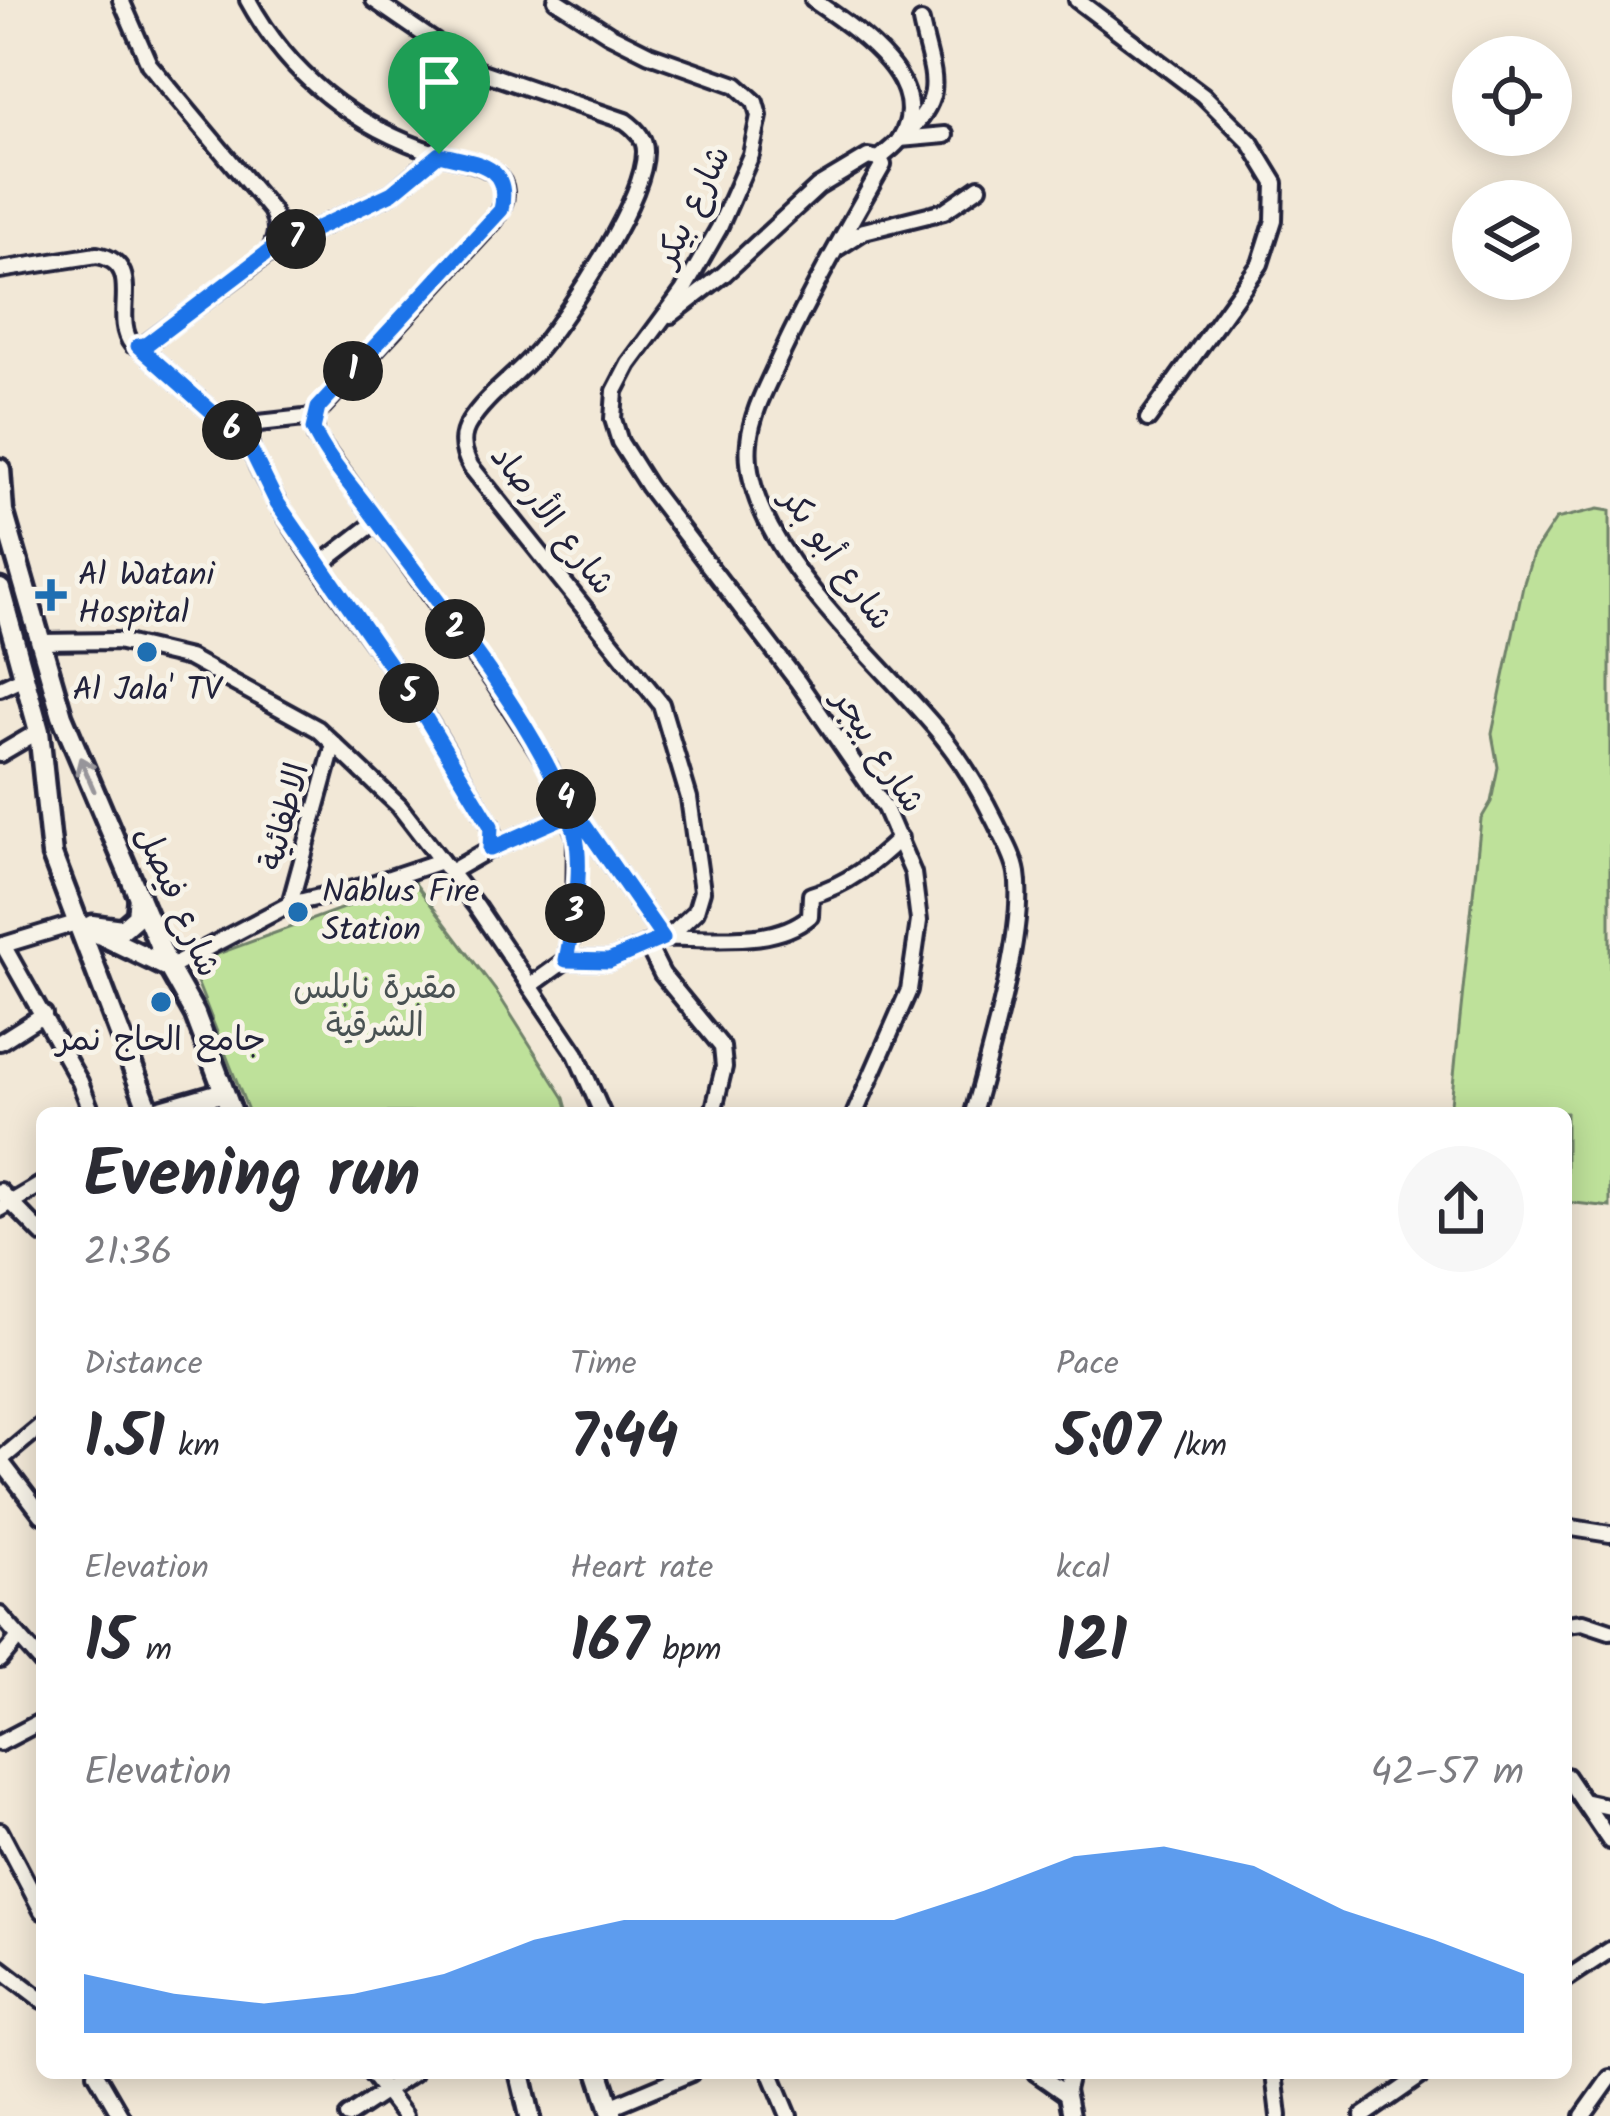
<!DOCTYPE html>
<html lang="en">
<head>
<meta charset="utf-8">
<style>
	:root { --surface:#fff; --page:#f7f7f7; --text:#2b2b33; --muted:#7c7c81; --accent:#1a73e8 }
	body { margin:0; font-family:Kalam,"Playpen Sans Arabic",sans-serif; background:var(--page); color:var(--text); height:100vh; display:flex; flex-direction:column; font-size:45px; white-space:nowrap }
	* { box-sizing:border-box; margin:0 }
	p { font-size:39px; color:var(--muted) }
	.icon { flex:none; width:66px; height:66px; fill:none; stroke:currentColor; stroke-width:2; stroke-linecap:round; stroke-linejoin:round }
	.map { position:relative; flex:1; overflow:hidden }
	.details { position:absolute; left:36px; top:1107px; width:1536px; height:972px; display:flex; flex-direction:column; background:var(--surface); border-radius:18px; box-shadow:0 6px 30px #0003 }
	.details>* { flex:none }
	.fabs { position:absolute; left:1452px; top:36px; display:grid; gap:24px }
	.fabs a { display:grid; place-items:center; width:120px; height:120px; border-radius:50%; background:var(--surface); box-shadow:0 6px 30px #0003; font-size:60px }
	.pin { position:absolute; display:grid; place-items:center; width:102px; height:102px; color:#fff; margin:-123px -51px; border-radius:50% 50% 50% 0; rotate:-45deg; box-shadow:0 0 12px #0007 }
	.pin .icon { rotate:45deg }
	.km { position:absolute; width:60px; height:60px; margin:-30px; border-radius:50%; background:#222; color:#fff; font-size:33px; line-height:60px; text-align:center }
	.round { display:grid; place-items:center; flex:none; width:126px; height:126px; border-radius:63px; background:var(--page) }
	.overview { display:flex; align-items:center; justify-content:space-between; height:204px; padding:0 48px }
	h1 { font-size:66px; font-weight:700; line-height:90px }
	.metrics { display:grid; grid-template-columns:repeat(3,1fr); gap:18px; height:204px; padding:12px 48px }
	.metrics div { display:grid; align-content:center }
	.metrics b { font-size:60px; font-weight:700 }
	.metrics small { font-size:33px; font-weight:400 }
	.metrics p { font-size:33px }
	.chart { height:336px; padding:24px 48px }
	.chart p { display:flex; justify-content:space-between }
	.chart svg { width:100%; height:216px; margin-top:12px; fill:var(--accent); opacity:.7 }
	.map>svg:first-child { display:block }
	.green { fill:#bee19a; stroke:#70826a; stroke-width:3 }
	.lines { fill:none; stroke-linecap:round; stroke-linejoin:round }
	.minor-casing { stroke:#22223b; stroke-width:22 }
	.major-casing { stroke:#22223b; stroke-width:27 }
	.minor { stroke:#f7f3e8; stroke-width:14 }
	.major { stroke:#f7f3e8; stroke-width:18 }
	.oneway { stroke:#97959a }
	.route-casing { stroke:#fff; stroke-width:24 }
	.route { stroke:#1a73e8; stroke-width:15 }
	.poi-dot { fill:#1f6fb2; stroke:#f7f3e8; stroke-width:4.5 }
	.labels { text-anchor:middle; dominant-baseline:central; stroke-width:10; stroke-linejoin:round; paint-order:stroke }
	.street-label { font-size:33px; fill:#22223b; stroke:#f7f3e8 }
	.poi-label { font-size:33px; fill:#22223b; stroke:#f7f3e8; text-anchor:start }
	.park-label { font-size:33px; fill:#495253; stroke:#f7f3e8 }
</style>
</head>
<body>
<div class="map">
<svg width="1610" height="2116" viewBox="0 0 1610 2116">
	<rect width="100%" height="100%" fill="#f2e8d7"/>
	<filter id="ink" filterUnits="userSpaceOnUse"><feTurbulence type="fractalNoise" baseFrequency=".00833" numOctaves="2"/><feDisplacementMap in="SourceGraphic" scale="24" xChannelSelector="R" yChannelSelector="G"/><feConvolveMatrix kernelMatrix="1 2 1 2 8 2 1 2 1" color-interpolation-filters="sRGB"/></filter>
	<g filter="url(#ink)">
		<!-- green -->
		<g class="green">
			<path d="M1598,509l12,2v696l-44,-5v-89h-116l31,-294 10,-17 7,-35 -6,-33 31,-148 10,-32 23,-35z"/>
			<path d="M414,882l82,109 68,107 4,15h-319l-59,-149z"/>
		</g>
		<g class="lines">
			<defs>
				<g id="minor">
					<path d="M248,0c42,77 107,127 190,154"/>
					<path d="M374,0l102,70 149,51c10,7 20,17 20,30 1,47 -75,160 -105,197 -21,26 -54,47 -71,75 -10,15 -6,30 2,44l190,237 28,94 13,93 -6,20 -23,22 -64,28 -43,-1"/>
					<path d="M556,0l53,34 40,20 87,31 19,17 4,14 -8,39 -32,73 -36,63 -54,73 -14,27 -2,28 7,23 28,44 150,196 87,126 28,65 6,48 -10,69 -54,123"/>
					<path d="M813,0c39,27 124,81 87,139 -4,7 -15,14 -21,20"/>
					<path d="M1077,0l126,95 47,47 25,41 -1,37 -14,44 -112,155"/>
					<path d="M904,136c45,-42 28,-60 17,-114"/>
					<path d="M900,139l45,-4"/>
					<path d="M839,247l25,-16 80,-20 35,-24"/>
					<path d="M271,250l121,-57 46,-39c35,8 91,17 56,67l-181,196"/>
					<path d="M0,270l97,-15c50,9 13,62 35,89l11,2 125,-92c9,-15 11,-28 3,-44l-122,-146 -28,-64"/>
					<path d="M671,315l53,-41 94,-87 50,-30 11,2 4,6c-36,63 -72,126 -103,192 -12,27 -28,54 -31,85 -10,100 129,216 189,289 23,28 42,59 58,92 7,15 18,32 21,50 9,57 -28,181 -44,240"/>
					<path d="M138,346l110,98"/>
					<path d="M313,417l3,20 178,245 55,85 27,70 -1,82 -9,41 -36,26"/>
					<path d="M313,417l-54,6 -10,9c-7,43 140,228 170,274 25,39 48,80 72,120l2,10 -3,13 -40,23"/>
					<path d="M320,565l57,-44"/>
					<path d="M40,642l77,-1 72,17 129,71 81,77 77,100 100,148 26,59"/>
					<path d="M0,688l26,-12"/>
					<path d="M0,754l39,-23"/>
					<path d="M568,802l95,136c46,-2 110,10 147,-22l1,-21c36,-10 63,-32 89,-57"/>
					<path d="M490,849l78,-34"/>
					<path d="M290,904l44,-160"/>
					<path d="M647,944l15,30 60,73 2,20 -11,46"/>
					<path d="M3,945l77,137 12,31"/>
					<path d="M0,946l76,-23"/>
					<path d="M169,968l121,-64 76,-18 75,-25"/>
					<path d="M0,1042l44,-28"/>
					<path d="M0,1191l42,43"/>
					<path d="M0,1209l42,-25"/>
					<path d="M0,1460l42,55"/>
					<path d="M0,1460l42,-35"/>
					<path d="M1566,1527l44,7"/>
					<path d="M0,1615l42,48"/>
					<path d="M1566,1624l17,-2 27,9"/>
					<path d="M0,1660l19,-23"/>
					<path d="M0,1743l42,-22"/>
					<path d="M1566,1776l44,65"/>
					<path d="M1583,1801l27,6"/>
					<path d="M0,1831l42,80"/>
					<path d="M0,1968l42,32"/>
					<path d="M1566,1979l44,-29"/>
					<path d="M96,2073l25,43"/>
					<path d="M371,2073l33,43"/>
					<path d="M771,2073l18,43"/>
					<path d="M1036,2073l30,21"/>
					<path d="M1070,2073l-4,17 5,26"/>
					<path d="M1274,2073l5,43"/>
					<path d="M610,2107l81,-34"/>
					<path d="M348,2116l65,-43"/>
					<path d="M1363,2116l62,-43"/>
					<path d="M1583,2116l27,-38"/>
				</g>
				<g id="major">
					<path d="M0,469l3,42 59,205 107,252 26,46 37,99"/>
					<path d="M0,589l39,142 13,124 98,258"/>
					<path d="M76,923l93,45"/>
					<path d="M92,925l30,4 15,-13 2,-19"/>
					<path d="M151,1113l73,-21"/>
					<path d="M520,2073l10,43"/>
					<path d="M599,2073l14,43"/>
				</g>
			</defs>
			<!-- minor casing -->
			<use href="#minor" class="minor-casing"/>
			<!-- major casing -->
			<use href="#major" class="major-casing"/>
			<!-- minor -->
			<use href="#minor" class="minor"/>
			<!-- major -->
			<use href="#major" class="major"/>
		</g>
		<!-- one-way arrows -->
		<defs><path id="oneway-shaft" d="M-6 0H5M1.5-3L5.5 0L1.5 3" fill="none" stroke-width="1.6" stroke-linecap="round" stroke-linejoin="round" transform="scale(3)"/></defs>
		<use class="oneway" href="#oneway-shaft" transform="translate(87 774) rotate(-113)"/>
	</g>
	<g class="lines" filter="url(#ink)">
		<defs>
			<path id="route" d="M439,154c33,9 73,8 62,56l-183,198 -5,21c13,29 38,56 57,82 65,90 176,218 205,322 9,35 -2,92 -9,127l43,1 54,-23 -108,-155 13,32 -78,34 1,-23 -72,-119 -143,-206 -28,-57 -110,-98 9,-2 124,-94 121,-57 47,-39"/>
		</defs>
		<!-- route casing -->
		<use href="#route" class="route-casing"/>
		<!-- route -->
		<use href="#route" class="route"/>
	</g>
	<!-- markers -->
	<g class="poi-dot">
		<path d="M45 577h12v12h12v12h-12v12h-12v-12h-12v-12h12z"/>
		<circle cx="147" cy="652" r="12"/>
		<circle cx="298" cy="912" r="12"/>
		<circle cx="161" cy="1002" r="12"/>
	</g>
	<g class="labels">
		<!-- street labels -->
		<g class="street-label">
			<text transform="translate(694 207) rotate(-64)">شارع بيكر</text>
			<text transform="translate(551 521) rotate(52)">شارع الأرصاد</text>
			<text transform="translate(835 560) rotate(54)">شارع أبو بكر</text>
			<text transform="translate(877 752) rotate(57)">شارع بيجر</text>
			<text transform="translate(286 817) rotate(-75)">الاطفائية</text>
			<text transform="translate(176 902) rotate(66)">شارع فيصل</text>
		</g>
		<!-- poi labels -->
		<g class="poi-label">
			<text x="78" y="576">Al Watani<tspan x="78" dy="38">Hospital</tspan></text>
			<text x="147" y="691" text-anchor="middle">Al Jala' TV</text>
			<text x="322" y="893">Nablus Fire<tspan x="322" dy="38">Station</tspan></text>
			<text x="161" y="1041" text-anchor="middle">جامع الحاج نمر</text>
		</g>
		<!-- park labels -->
		<g class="park-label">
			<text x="375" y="989">مقبرة نابلس<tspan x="375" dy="38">الشرقية</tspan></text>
		</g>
	</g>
</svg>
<div class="fabs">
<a><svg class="icon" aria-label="locate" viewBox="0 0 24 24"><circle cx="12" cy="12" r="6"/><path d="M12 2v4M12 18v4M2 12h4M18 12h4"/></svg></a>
<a><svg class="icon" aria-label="layers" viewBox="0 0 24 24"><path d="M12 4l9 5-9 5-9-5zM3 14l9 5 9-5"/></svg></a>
</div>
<div class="pin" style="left:439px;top:154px;background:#1e9e55"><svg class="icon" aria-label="arrive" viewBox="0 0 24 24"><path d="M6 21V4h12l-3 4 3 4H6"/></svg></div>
<b class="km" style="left:353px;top:371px">1</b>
<b class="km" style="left:455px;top:629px">2</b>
<b class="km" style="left:575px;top:913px">3</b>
<b class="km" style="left:566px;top:799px">4</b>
<b class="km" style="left:409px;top:693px">5</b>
<b class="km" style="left:232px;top:430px">6</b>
<b class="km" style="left:296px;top:239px">7</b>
<section class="details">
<div class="overview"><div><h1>Evening run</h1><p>21:36</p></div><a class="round"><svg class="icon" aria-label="share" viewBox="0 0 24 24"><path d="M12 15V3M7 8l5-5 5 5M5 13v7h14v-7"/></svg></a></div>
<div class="metrics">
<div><p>Distance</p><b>1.51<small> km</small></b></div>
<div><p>Time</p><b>7:44</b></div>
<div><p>Pace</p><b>5:07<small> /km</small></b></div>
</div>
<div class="metrics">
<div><p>Elevation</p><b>15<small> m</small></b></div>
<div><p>Heart rate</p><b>167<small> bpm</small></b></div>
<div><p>kcal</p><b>121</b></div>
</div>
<div class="chart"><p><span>Elevation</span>42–57 m</p>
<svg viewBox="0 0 160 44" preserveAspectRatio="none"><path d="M0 44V32L10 36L20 38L30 36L40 32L50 25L60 21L70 21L80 21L90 21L100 15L110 8L120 6L130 10L140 19L150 25L160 32V44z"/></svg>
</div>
</section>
</div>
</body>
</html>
